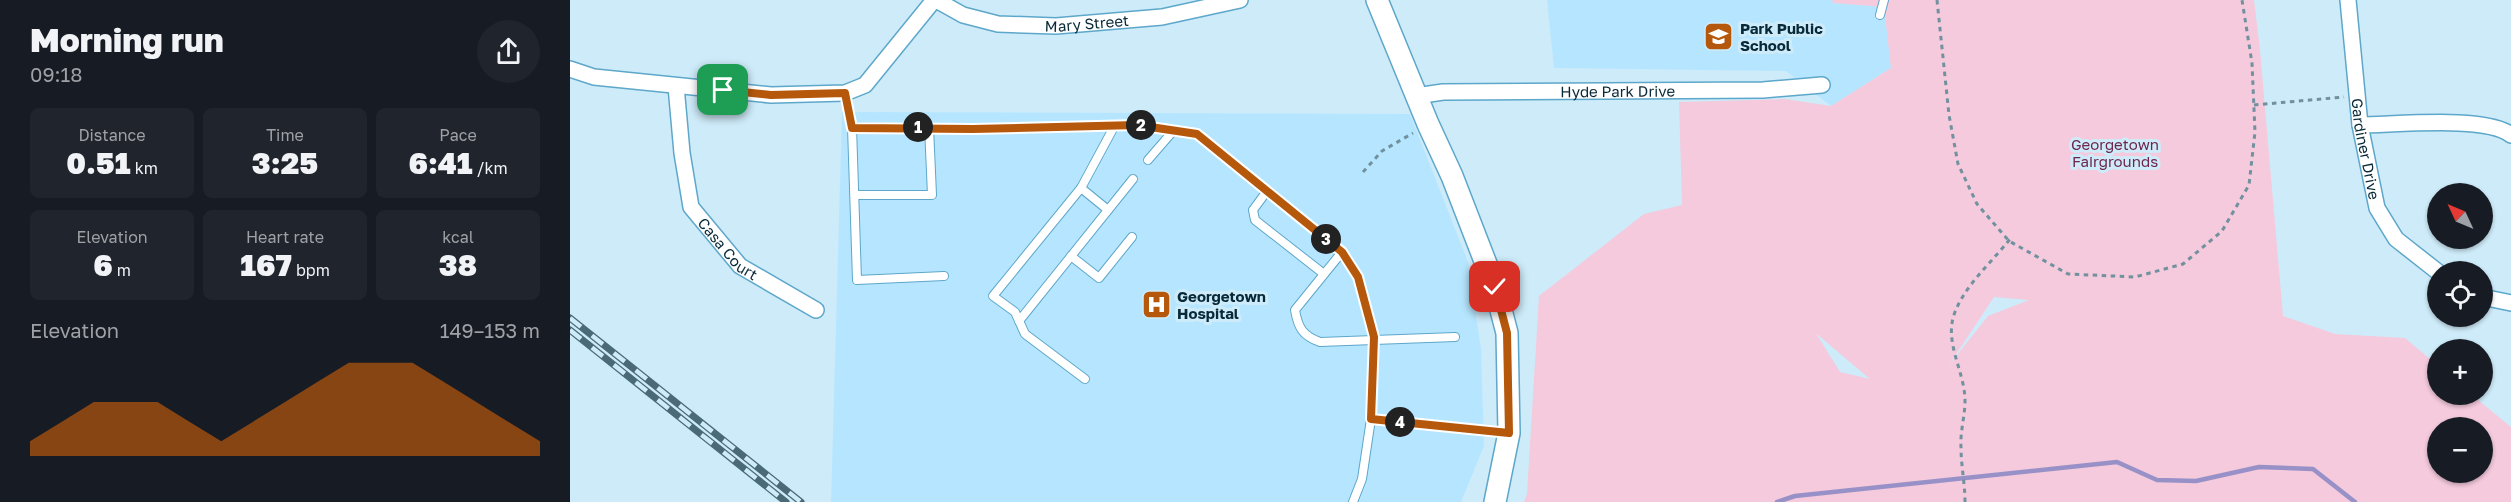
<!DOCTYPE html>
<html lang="en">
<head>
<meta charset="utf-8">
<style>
	:root { --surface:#171b24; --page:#20242c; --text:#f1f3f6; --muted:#9ea1a6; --accent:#b6580c }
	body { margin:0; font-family:"Golos Text",sans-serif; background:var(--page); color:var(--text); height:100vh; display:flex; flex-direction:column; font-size:22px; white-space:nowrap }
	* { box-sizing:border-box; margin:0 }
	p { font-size:20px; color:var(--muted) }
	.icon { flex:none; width:33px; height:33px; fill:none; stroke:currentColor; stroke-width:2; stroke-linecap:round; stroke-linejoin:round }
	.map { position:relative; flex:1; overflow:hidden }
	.details { display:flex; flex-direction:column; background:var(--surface); width:570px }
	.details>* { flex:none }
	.needle { width:39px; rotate:314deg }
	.buttons { position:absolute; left:1857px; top:183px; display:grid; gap:12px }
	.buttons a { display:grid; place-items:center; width:66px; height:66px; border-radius:50%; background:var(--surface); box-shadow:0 2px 4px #0004; font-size:30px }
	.pin { position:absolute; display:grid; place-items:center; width:51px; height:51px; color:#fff; margin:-26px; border-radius:12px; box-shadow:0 3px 9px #0006 }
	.km { position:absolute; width:30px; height:30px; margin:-15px; border-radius:50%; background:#222; color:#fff; font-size:16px; line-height:30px; text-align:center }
	.round { display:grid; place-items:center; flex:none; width:63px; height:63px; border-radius:32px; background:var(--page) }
	.overview { display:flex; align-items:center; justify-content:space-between; height:102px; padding:0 30px }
	h1 { font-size:33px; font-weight:800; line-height:45px }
	.stats { display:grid; grid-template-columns:repeat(3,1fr); gap:9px; height:102px; padding:6px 30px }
	.stats div { display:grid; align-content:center; border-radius:9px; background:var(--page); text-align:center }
	.stats b { font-size:30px; font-weight:800 }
	.stats small { font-size:16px; font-weight:400 }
	.stats p { font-size:16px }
	.chart { height:168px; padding:12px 30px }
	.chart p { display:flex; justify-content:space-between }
	.chart svg { width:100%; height:108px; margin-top:6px; fill:var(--accent); opacity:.7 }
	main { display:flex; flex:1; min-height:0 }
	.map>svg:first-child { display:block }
	.built { fill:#b6e6ff }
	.green { fill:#f4cadc; fill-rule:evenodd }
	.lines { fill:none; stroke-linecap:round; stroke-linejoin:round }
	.stream { stroke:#9891c8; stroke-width:4.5 }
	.lane-casing { stroke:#5da7ca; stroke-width:10 }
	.street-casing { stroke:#5da7ca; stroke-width:18 }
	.secondary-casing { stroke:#5da7ca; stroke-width:24 }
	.path { stroke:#72919f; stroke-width:3; stroke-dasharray:4.5 4.5; stroke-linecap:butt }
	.lane { stroke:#fff; stroke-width:8 }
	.street { stroke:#fff; stroke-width:15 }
	.secondary { stroke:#fff; stroke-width:21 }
	.rail-casing { stroke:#4a6a78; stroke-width:7 }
	.rail { stroke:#ceebf9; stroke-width:4.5; stroke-dasharray:14; stroke-linecap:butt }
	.route-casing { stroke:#fff; stroke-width:12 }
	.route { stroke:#b6580c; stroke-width:8 }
	.labels { text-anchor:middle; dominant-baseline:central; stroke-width:6; stroke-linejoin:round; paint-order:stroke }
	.street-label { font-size:15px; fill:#082937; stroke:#ceebf9 }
	.poi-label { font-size:15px; font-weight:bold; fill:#082937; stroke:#ceebf9; text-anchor:start }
	.park-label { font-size:15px; fill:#6e264c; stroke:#ceebf9 }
</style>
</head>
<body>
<main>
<section class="details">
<div class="overview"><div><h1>Morning run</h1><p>09:18</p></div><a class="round"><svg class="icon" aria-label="share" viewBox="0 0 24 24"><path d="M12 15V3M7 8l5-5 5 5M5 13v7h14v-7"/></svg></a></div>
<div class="stats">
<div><p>Distance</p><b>0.51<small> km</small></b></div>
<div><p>Time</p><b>3:25</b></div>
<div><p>Pace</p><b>6:41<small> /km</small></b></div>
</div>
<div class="stats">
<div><p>Elevation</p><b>6<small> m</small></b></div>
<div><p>Heart rate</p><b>167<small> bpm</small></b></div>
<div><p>kcal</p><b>38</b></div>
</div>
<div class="chart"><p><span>Elevation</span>149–153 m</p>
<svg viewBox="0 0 160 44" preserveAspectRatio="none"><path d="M0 44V38L10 30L20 22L30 22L40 22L50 30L60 38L70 30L80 22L90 14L100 6L110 6L120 6L130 14L140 22L150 30L160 38V44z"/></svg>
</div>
</section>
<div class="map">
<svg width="1941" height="502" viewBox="0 0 1941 502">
	<rect width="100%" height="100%" fill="#ceebf9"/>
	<!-- built -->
	<g class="built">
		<path d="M977,0h285l2,3 50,3 7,62 -60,38 -45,-35 -232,-3z"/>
		<path d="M272,112l568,2 58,148 13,87 3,97 -23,56h-630z"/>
	</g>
	<!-- green -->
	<path class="green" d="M1262,0h422l6,50 23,266 52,18 70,4 32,27 1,29 34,1 39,32v75h-987l3,-8 12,-198 105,-82 38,-9 -3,-103 106,-3 46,7 60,-38 -7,-61 -51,-4zM1424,297l35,3 -41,16 -39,49zM1247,335h1l52,44 -30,-7zM1868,428h44v44h-44z"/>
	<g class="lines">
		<!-- stream -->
		<path class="stream" d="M1207,502l18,-6 322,-34 40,18 39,1 63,-14 54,2 42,33"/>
		<defs>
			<g id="lane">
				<path d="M1310,15l4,-15"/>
				<path d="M275,93l7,34 121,2 164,-4 60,9 145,118 16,25 16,60 -3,82 -9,60 -9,23"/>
				<path d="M282,127l5,153 87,-4"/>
				<path d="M578,160l26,-30"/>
				<path d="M511,188l27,22"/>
				<path d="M697,191l-14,19 2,10 69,54"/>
				<path d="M285,195h77l-3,-68"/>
				<path d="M772,252l-47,58c3,18 8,26 25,32l135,-5"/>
				<path d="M501,256l28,22 33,-41"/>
				<path d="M449,321l114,-142"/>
				<path d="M515,379l-60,-45 -10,-22 -22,-16 88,-108 34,-63"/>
				<path d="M801,419l136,14"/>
			</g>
			<g id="street">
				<path id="s1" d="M366,0l27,15 35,9 58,2 106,-9 78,-17"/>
				<path id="s2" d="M1778,0l12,125 17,83 19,31 42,33"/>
				<path d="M0,69l24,8 177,18 74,-2 20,-8 69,-85"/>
				<path id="s3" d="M106,86l6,67 9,54 49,59 76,44"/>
				<path id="s4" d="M846,96l27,-4 320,-2 59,-5"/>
				<path d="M1790,125c34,0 127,-10 151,10"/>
				<path d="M1912,297l29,6"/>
			</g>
			<path id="secondary" d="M807,0l51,124 24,52 43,111 12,46 2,100 -14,69"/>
		</defs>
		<!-- lane casing -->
		<use href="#lane" class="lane-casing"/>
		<!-- street casing -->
		<use href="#street" class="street-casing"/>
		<!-- secondary casing -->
		<use href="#secondary" class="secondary-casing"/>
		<!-- path -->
		<g class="path">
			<path d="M1367,0l12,115 9,49 19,40 32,37 59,33 67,3 48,-13 39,-33 27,-46 6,-53 -3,-69 -10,-63"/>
			<path d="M1684,105l90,-8"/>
			<path d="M793,172l19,-21 31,-18"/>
			<path d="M1395,502c0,-19 -4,-36 -4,-55 -1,-15 4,-31 4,-46 0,-30 -22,-59 -10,-89 11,-28 37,-50 55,-73"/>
		</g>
		<!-- lane -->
		<use href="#lane" class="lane"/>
		<!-- street -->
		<use href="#street" class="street"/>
		<!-- secondary -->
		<use href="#secondary" class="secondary"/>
		<defs>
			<g id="rail">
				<path d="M0,318l231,184"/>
				<path d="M0,330l216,172"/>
			</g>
		</defs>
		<!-- rail casing -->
		<use href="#rail" class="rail-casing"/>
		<!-- rail -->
		<use href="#rail" class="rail"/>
	</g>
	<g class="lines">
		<defs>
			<path id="route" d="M153,90l48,5 74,-2 7,35 121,1 164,-4 60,9 145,118 16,25 16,60 -3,82 138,14 -2,-100 -12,-46"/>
		</defs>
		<!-- route casing -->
		<use href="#route" class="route-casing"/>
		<!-- route -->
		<use href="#route" class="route"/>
	</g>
	<!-- icons -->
	<defs>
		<symbol id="school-square" viewBox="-11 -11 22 22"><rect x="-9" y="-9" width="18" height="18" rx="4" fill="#b6580c" stroke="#ceebf9"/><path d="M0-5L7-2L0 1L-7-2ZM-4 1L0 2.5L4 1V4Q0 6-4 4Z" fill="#fff"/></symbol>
		<symbol id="hospital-square" viewBox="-11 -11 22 22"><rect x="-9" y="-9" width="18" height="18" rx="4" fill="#b6580c" stroke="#ceebf9"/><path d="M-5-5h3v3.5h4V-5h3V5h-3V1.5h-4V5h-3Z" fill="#fff"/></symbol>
	</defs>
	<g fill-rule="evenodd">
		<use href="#school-square" x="1132" y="20" width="33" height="33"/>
		<use href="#hospital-square" x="570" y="288" width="33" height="33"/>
	</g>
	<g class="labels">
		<!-- street labels -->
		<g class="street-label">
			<text stroke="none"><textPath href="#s1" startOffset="156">Mary Street</textPath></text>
			<text stroke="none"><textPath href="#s4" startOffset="202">Hyde Park Drive</textPath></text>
			<text stroke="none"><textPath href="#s2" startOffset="150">Gardiner Drive</textPath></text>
			<text stroke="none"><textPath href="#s3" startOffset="178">Casa Court</textPath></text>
		</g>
		<!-- poi labels -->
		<g class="poi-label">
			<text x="1170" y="28">Park Public<tspan x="1170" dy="17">School</tspan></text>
			<text x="607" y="296">Georgetown<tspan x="607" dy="17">Hospital</tspan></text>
		</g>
		<!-- park labels -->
		<g class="park-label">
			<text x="1545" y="144">Georgetown<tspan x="1545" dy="17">Fairgrounds</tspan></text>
		</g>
	</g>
</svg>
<div class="buttons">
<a><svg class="needle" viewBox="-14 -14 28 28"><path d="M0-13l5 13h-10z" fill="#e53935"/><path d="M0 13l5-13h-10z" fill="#9ea1a6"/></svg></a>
<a><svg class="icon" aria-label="locate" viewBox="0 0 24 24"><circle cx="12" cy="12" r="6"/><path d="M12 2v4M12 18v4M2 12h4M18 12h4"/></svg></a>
<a>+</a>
<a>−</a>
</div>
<div class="pin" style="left:153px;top:90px;background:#1e9e55"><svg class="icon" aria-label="arrive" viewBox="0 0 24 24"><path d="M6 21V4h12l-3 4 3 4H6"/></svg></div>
<div class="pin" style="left:925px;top:287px;background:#d93025"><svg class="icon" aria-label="check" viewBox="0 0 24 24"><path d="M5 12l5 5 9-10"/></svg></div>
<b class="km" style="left:348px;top:127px">1</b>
<b class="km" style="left:571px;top:125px">2</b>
<b class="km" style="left:756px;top:239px">3</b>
<b class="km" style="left:830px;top:422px">4</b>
</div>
</main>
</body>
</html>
